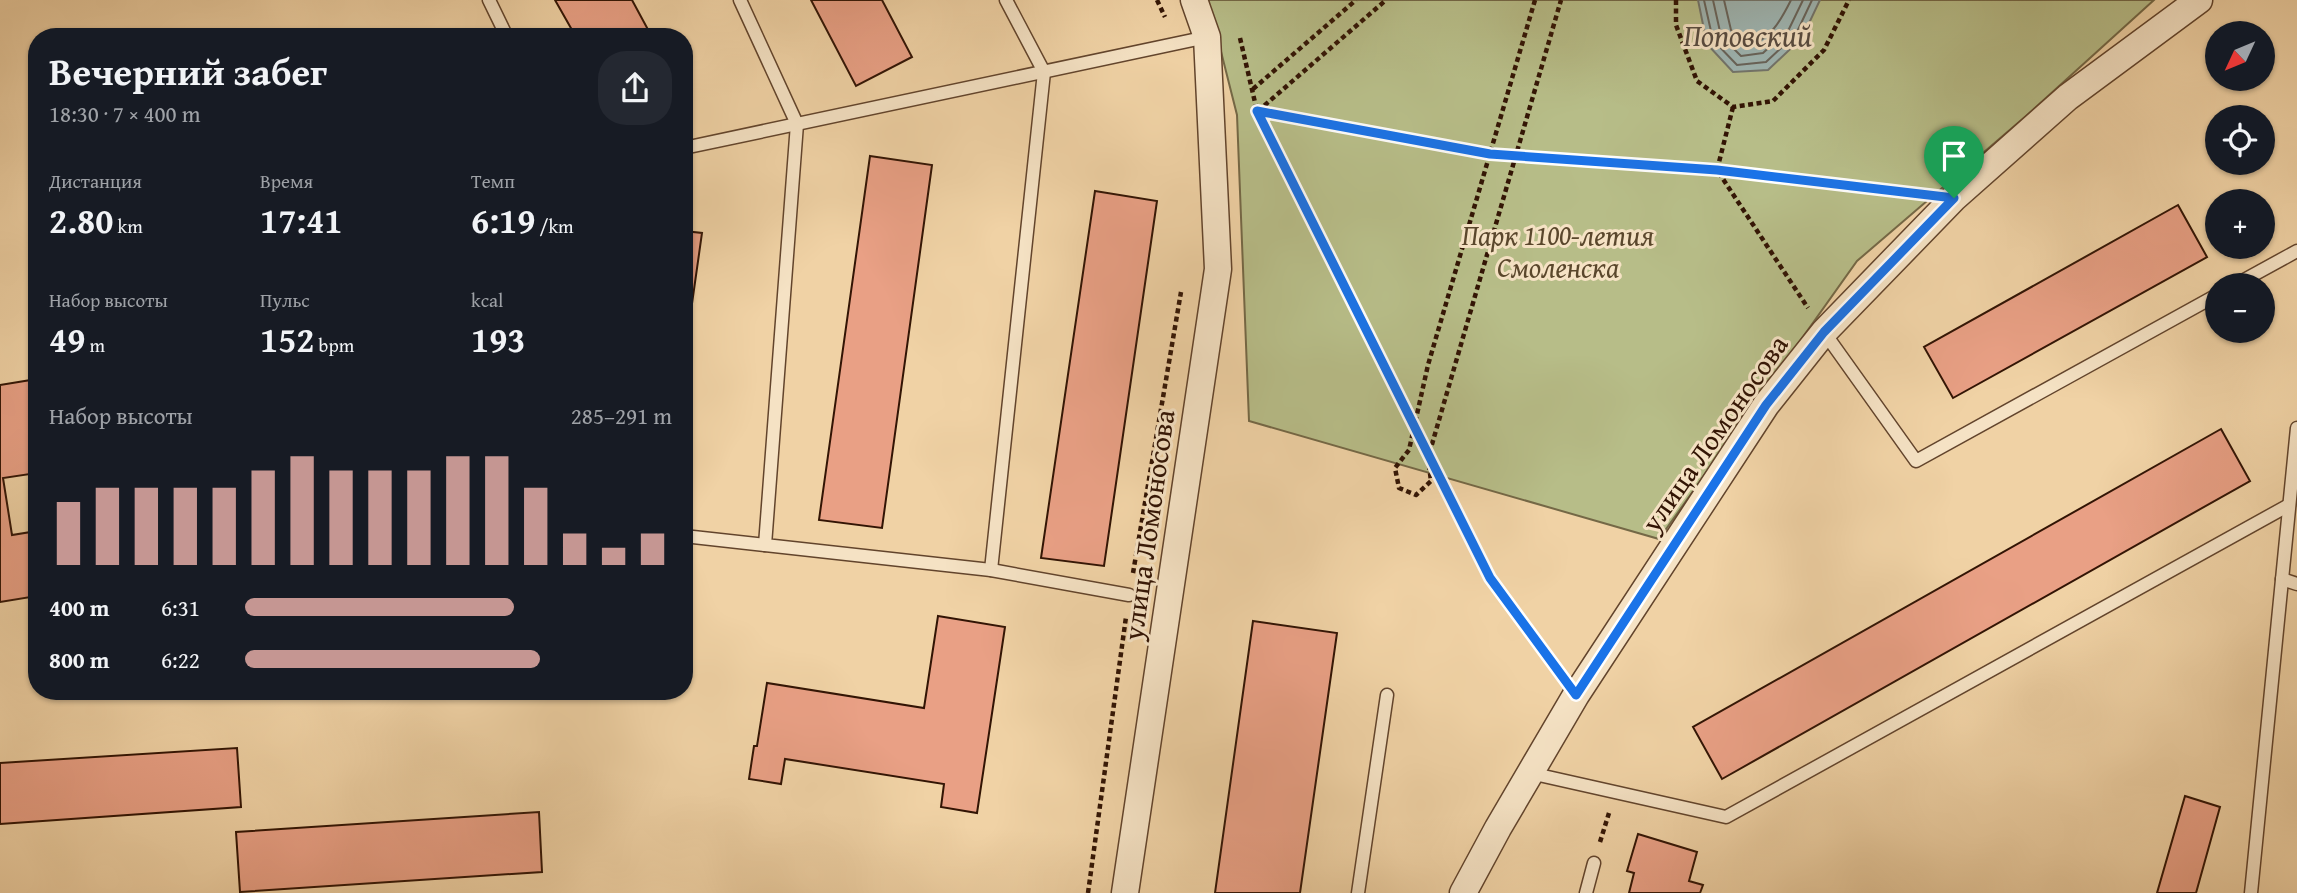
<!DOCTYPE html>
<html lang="ru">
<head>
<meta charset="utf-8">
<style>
	:root { --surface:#171b24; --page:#242831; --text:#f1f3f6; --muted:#9ea1a6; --accent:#c59692 }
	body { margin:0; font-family:"Gentium Book Plus",serif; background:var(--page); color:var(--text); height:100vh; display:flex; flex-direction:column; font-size:26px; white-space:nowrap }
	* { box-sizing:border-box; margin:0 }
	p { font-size:23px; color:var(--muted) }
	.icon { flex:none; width:38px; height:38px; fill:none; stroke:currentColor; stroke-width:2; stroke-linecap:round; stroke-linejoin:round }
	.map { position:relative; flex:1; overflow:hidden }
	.details { position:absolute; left:28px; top:28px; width:665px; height:672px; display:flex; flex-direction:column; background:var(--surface); border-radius:28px; box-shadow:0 2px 5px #0004 }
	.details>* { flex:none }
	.needle { width:46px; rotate:226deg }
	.tools { position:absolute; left:2205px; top:21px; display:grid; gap:14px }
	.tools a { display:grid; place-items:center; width:70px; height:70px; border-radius:50%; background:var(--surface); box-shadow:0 2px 5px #0004; font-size:35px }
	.pin { position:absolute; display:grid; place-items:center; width:60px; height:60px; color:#fff; margin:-72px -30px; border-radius:50% 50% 50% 0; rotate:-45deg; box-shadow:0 0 7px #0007 }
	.pin .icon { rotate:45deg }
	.round { display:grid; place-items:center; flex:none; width:74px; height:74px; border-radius:28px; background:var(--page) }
	.overview { display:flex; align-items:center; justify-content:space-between; height:119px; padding:0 21px }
	h1 { font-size:38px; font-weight:600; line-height:52px }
	.metrics { display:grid; grid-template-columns:repeat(3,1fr); gap:10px; height:119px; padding:7px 21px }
	.metrics div { display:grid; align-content:center }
	.metrics b { font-size:35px; font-weight:600 }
	.metrics small { font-size:19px; font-weight:400 }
	.metrics p { font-size:19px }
	.chart { height:196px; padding:14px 21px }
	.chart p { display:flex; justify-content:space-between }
	.chart svg { width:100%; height:126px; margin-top:7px; stroke:var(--accent); stroke-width:6 }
	ul { padding:0 21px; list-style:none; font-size:23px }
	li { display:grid; grid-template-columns:112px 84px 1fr; align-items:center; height:52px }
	li i { height:18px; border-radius:9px; background:var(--accent) }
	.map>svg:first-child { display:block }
	.green { fill:#b7bd88; stroke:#746846; stroke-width:2 }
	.water { fill:#9eb5b2; stroke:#73756c; stroke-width:2 }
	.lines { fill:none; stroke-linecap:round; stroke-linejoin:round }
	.shore { stroke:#68645b; stroke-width:2 }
	.building { fill:#e9a085; stroke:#321404; stroke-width:2 }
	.service-casing { stroke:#62442c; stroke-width:15 }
	.minor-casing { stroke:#62442c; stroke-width:29 }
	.path { stroke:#321404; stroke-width:4.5; stroke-dasharray:5 3.5; stroke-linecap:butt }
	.service { stroke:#f5e2c4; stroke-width:12 }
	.minor { stroke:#f5e2c4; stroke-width:26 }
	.route-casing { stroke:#fff; stroke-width:14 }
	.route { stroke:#1a73e8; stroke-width:9 }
	.labels { text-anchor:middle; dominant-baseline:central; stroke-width:6; stroke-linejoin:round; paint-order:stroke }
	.park-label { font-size:28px; font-style:italic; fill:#5a472c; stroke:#f5e2c4 }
	.street-label { font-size:28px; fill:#321404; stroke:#f5e2c4 }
	.water-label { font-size:30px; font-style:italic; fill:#584c41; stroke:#f5e2c4 }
</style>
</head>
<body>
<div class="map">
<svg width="2297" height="893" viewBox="0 0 2297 893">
	<rect width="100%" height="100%" fill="#f0d2a5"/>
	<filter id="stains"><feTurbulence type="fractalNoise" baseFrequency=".00286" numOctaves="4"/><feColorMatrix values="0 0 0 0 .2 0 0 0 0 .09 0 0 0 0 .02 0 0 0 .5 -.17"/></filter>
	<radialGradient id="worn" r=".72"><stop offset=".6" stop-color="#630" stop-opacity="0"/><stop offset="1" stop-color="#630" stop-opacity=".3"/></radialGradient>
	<!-- green -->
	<path class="green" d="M1208,0h946l-128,116 -169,145 -198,278 -410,-118 -12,-306z"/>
	<!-- water -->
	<path class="water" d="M1698,0h122l-18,38 -34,32 -35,2 -26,-28z"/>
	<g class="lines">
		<!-- shore -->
		<g class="shore">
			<path d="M1704,0l9,40 24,25 29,-3 30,-28 16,-34"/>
			<path d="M1713,0l8,36 20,20 22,-3 26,-24 14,-29"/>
			<path d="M1724,0l7,30 14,15c24,-2 36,-25 46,-45"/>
		</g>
	</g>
	<!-- building -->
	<g class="building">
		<path d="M555,0h77l20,37h-76z"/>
		<path d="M811,0h71l30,57 -56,29z"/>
		<path d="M870,156l62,9 -50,363 -63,-8z"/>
		<path d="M1095,191l62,10 -53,365 -63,-8z"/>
		<path d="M2178,205l29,52 -254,141 -29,-51z"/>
		<path d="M684,231l18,2 -18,127z"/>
		<path d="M37,379v94l-34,5 9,57 25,-4v65l-37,6v-217z"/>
		<path d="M2221,429l29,52 -528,298 -29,-52z"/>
		<path d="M938,616l67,11 -28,186 -36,-6 3,-23 -159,-25 -4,25 -32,-5 5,-33h3l10,-63 157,25z"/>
		<path d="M1253,621l84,12 -37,260h-85z"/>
		<path d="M237,748l4,59 -241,17v-61z"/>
		<path d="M2185,796l35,11 -24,86h-39z"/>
		<path d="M539,812l3,60 -302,20 -4,-60z"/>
		<path d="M1638,834l59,18 -8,29 14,4 -3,8h-71l5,-20 -7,-2z"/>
	</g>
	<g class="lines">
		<defs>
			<g id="service">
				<path d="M489,0l18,37"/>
				<path d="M740,0l57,124 -32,421 226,25 138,25"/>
				<path d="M684,148l523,-111"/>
				<path d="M2235,285l62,-34"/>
				<path d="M1824,332l92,129 301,-166"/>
				<path d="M684,536l81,9"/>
				<path d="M991,570l53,-498 -38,-72"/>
				<path d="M2282,579l15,5"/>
				<path d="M1530,773l196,44 563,-312"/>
				<path d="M1358,893l29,-198"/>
				<path d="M1586,893l8,-30"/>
				<path d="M2251,893l46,-465"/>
			</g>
			<g id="minor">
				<path d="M1125,893l93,-624 -11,-232 -13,-37"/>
				<path d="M1463,893l35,-65 78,-133 190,-290 58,-73 130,-134 114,-101 131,-97"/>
			</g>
		</defs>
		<!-- service casing -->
		<use href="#service" class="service-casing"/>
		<!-- minor casing -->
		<use href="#minor" class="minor-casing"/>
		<!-- path -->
		<g class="path">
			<path d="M1157,0l8,17"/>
			<path d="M1535,0l-107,365 -19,85 -14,18 4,20 17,7 15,-14 -3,-23 133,-458"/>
			<path d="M1676,0v25l21,56 36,26 40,-6 51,-51 25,-50"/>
			<path d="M1240,38l17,73 233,466 68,94"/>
			<path d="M1253,89l103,-89"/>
			<path d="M1733,107l-16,63 91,138"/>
			<path d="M1258,111l128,-111"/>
			<path d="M1257,112l233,42 227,16 201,24"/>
			<path d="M1133,573l48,-281"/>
			<path d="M1600,842l9,-29"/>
			<path d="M1088,893l38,-276"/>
		</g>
		<!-- service -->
		<use href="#service" class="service"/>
		<!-- minor -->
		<use href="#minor" class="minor"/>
	</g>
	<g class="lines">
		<defs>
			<path id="route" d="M1257,111l233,43 227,16 237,28 -130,134 -58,73 -190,290 -86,-117z"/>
		</defs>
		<!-- route casing -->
		<use href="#route" class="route-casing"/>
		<!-- route -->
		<use href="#route" class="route"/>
	</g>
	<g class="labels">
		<!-- park labels -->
		<g class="park-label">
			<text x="1558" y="234">Парк 1100-летия<tspan x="1558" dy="32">Смоленска</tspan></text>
		</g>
		<!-- street labels -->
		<g class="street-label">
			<text transform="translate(1714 433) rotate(-55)">улица Ломоносова</text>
			<text transform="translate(1148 525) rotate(-82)">улица Ломоносова</text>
		</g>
		<!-- water labels -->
		<g class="water-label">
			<text x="1748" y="35">Поповский</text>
		</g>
	</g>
	<rect width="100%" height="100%" filter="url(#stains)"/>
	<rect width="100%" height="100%" fill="url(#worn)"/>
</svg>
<div class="tools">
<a><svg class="needle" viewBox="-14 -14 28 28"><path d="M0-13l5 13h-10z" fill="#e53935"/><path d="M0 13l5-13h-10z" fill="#9ea1a6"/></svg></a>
<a><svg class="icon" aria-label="locate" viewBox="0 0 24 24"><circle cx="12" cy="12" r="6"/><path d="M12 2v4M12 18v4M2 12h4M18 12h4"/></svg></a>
<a>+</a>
<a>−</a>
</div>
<div class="pin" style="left:1954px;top:198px;background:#1e9e55"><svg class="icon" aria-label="arrive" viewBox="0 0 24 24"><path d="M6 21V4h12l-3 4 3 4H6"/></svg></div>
<section class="details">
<div class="overview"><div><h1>Вечерний забег</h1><p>18:30 · 7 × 400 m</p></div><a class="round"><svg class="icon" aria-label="share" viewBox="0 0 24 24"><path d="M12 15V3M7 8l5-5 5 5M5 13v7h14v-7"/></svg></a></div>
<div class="metrics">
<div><p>Дистанция</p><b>2.80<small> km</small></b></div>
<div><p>Время</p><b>17:41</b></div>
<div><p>Темп</p><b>6:19<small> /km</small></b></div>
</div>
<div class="metrics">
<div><p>Набор высоты</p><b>49<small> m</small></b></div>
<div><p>Пульс</p><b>152<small> bpm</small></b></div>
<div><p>kcal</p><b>193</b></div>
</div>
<div class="chart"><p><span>Набор высоты</span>285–291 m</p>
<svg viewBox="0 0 160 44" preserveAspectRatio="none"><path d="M5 44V22M15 44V17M25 44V17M35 44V17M45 44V17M55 44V11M65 44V6M75 44V11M85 44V11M95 44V11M105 44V6M115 44V6M125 44V17M135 44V33M145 44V38M155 44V33"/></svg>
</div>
<ul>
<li><b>400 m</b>6:31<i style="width:63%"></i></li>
<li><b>800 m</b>6:22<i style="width:69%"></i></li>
</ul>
</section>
</div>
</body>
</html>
